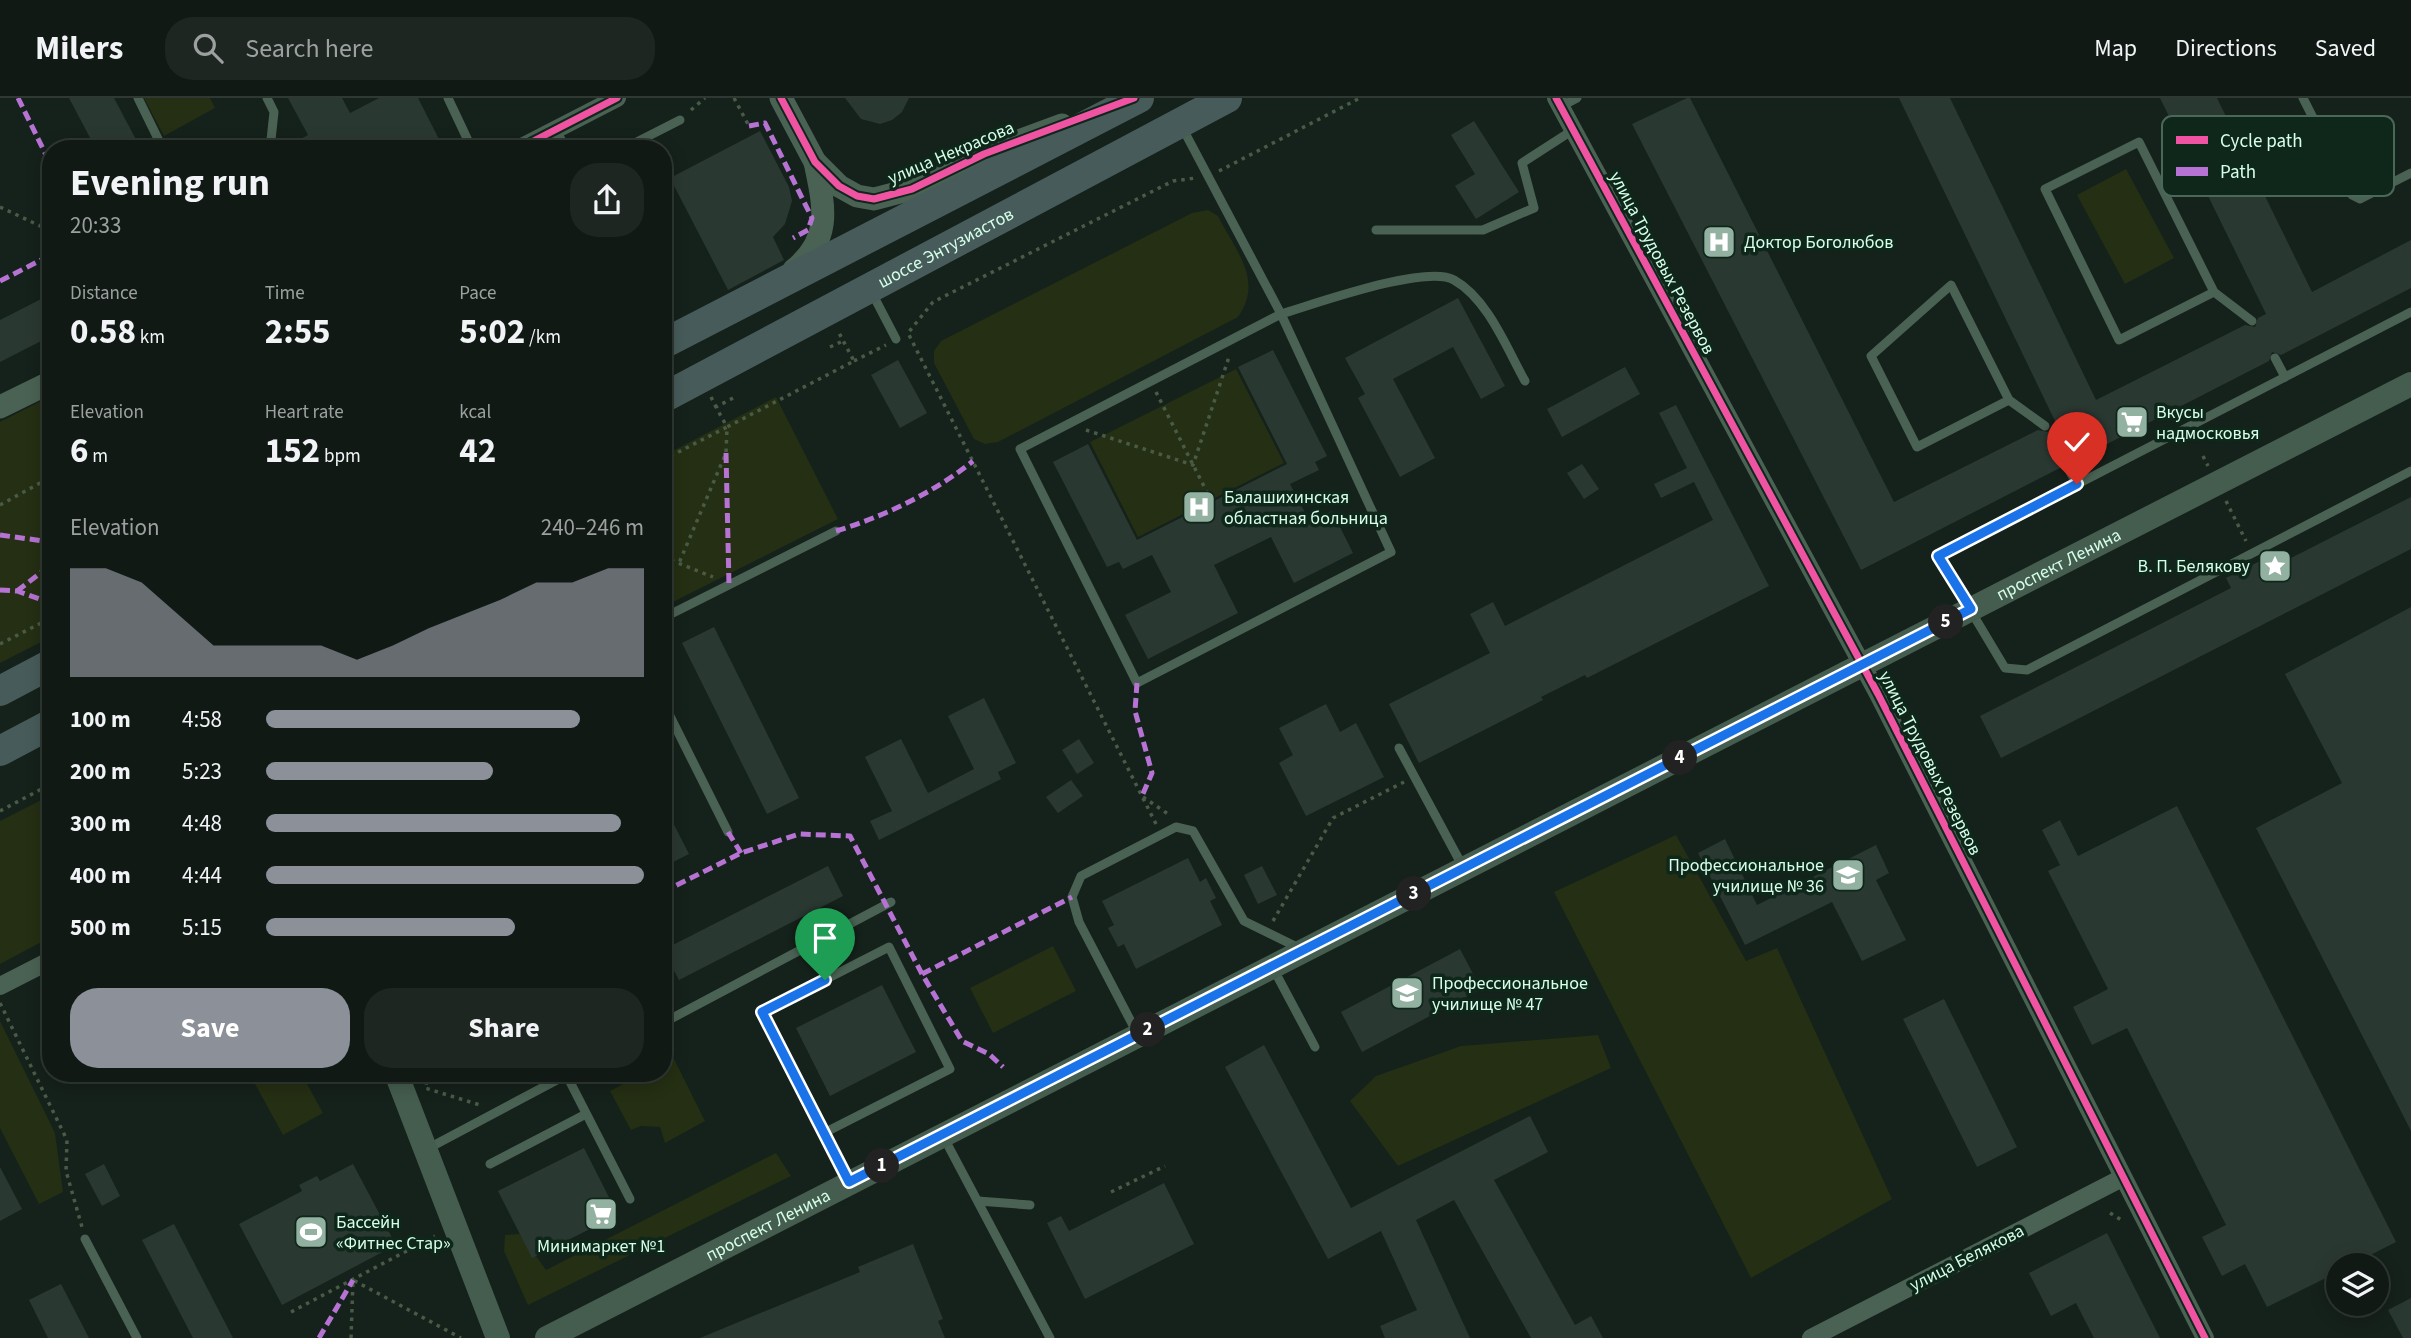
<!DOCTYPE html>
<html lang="en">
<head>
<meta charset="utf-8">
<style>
	:root { --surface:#101914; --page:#1e2622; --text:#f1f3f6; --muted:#9ca0a0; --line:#303834; --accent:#8c9099 }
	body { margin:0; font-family:"Source Sans 3",sans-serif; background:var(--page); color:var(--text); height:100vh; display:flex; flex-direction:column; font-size:26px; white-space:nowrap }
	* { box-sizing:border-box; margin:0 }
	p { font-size:23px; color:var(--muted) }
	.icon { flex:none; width:38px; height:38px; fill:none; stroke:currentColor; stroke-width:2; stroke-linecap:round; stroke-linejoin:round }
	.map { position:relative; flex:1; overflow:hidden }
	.panel { position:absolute; left:42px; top:42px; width:630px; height:942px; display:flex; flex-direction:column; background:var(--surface); border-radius:28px; box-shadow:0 4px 18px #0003,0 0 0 2px var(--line) }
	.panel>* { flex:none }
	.fabs { position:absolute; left:2326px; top:1155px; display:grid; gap:14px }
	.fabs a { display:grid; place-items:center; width:63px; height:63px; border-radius:50%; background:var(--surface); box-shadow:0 4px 18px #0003,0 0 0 2px var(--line); font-size:35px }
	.pin { position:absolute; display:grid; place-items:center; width:60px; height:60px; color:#fff; margin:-72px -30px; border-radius:50% 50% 50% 0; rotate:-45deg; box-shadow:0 0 7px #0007 }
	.pin .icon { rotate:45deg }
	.km { position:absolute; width:35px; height:35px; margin:-18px; border-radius:50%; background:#222; color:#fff; font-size:19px; line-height:35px; text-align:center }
	.round { display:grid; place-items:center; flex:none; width:74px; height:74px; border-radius:28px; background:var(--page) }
	.summary { display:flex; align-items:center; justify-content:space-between; height:119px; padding:0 28px }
	h1 { font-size:38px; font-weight:700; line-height:52px }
	.metrics { display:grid; grid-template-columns:repeat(3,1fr); gap:10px; height:119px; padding:7px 28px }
	.metrics div { display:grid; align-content:center }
	.metrics b { font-size:35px; font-weight:700 }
	.metrics small { font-size:19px; font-weight:400 }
	.metrics p { font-size:19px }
	.chart { height:196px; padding:14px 28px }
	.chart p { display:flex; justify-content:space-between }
	.chart svg { width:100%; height:126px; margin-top:7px; fill:var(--accent); opacity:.7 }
	.button { display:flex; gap:14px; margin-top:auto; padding:14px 28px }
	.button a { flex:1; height:80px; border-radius:28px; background:var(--accent); color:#fff; font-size:28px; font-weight:700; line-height:80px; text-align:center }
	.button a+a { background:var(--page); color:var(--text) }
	ul { padding:0 28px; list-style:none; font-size:23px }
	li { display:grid; grid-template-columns:112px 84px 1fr; align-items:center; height:52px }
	li i { height:18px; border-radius:9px; background:var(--accent) }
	header { display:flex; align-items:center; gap:42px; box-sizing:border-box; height:98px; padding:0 35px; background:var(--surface); border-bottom:2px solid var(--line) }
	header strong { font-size:33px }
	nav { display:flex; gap:38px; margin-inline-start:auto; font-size:24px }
	.search { width:490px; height:63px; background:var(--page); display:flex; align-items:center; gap:18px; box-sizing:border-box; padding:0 24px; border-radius:28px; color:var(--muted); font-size:26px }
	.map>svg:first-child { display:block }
	.green { fill:#252f13 }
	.building { fill:#2a3832 }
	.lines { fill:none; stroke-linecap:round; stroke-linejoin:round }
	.path { stroke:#495b46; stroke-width:3.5; stroke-dasharray:3.5 5; stroke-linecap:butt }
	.service { stroke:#4a6253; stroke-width:9 }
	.minor { stroke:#4a6253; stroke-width:18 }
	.tertiary { stroke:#4a6253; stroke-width:23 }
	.secondary { stroke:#445d4e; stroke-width:24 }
	.trunk { stroke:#475c5a; stroke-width:30 }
	.quiet { stroke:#b673d3; stroke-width:5; stroke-dasharray:10 5; stroke-linecap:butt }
	.cycleway-casing { stroke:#0f271b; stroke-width:11 }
	.cycleway { stroke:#f153a3; stroke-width:7 }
	.route-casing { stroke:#fff; stroke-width:14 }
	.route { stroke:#1a73e8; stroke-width:9 }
	.labels { text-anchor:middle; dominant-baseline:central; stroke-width:7; stroke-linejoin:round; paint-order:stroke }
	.street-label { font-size:18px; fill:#d5ffe8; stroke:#0f271b }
	.poi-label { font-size:18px; fill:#d5ffe8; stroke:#0f271b; text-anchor:start }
	.key { fill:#0f271b; stroke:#4a6858; stroke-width:2 }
	.key-label { font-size:19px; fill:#d5ffe8 }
</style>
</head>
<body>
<header>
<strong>Milers</strong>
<div class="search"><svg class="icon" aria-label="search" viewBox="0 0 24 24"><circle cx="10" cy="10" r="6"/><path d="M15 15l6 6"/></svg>Search here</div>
<nav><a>Map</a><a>Directions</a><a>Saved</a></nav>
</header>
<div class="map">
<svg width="2411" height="1240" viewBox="0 0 2411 1240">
	<rect width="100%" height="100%" fill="#15211b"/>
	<!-- green -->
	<g class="green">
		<path d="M144,0h66l5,10 -51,28z"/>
		<path d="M2126,71l48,89 -49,26 -48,-89z"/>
		<path d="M1208,112l10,6c18,36 46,64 20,101l-240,125 -13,2 -11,-5 -40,-76v-12l7,-10 251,-128z"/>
		<path d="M1236,271l48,94 -146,74 -48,-95z"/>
		<path d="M51,298v241l-51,26v-241z"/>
		<path d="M776,299l62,122 -175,88v-151z"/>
		<path d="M51,697v142l-51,27v-143z"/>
		<path d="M1676,737l70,126 31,-13 115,251 -141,79 -197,-386z"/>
		<path d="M1053,848l23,45 -83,42 -23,-45z"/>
		<path d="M0,923l55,112 8,59 -24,12 -39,-76z"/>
		<path d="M1598,937l13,33 -213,98 -48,-65 26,-25 85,-30z"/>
		<path d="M673,959l32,64 -40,22 -5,-16 -19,-1 -10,4 -21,-39 34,-18h19v-10z"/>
		<path d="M249,975h52l22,40 -40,22z"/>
		<path d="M776,1055l15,23 -263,129 -24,-54 1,-16 15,-1 26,36z"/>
	</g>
	<!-- building -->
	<g class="building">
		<path d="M69,0h45l27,51h-45z"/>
		<path d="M288,0h54l8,15 29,-15h39l26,51h-162l26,-14z"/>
		<path d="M845,0h64l-7,14 -10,8 -12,4 -19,-5z"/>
		<path d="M1687,0h3l204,404 144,-72 10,2 7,-11 -156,-323h51l146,302 149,-75 10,2 3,-9 8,-4 -106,-216h57l95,194 99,-52v48l-130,67 -9,-3 -3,9 -197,101 -9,-3 -3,9 -199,102 -229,-446z"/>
		<path d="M1474,23l45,71 -43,27 -21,-33 20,-12 -24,-39z"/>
		<path d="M760,33l29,56 3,14 -7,23 -12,13 11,23 -56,30 -58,-112z"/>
		<path d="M51,196v42l-51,26v-42z"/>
		<path d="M1458,200l47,88 -24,13 -28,-52 -60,32 42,79 -35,19 -42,-79 7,-4 -20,-36z"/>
		<path d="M1273,252l54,106 -12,6 4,8 -29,14 20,38 22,-11 21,42 -59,30 -23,-46 -57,28 24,48 -90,46 -23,-44 46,-23 -19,-37 -29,14 -4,-7 -12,5 -54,-105 35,-18 49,96 150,-76 -49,-97z"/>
		<path d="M898,262l29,53 -27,15 -29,-53z"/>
		<path d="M1625,269l15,27 -78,43 -15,-28z"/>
		<path d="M1676,307l93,181 -182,92 -2,-3 -44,22 2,3 -124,63 -30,-59 101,-51 -20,-39 23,-12 12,24 208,-106 -19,-38 -33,16 -7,-14 33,-16 -28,-55z"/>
		<path d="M1582,366l17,25 -15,10 -17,-26z"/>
		<path d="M2411,399v52l-410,209 -21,-42 251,-128 -5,-10 50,-25 5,10z"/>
		<path d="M2411,509v524l-155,-303 86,-45 -57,-109z"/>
		<path d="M714,529l85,171 -32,16 -85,-171z"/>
		<path d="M984,600l32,65 -18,9 3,7 -122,61 -9,-19 22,-10 -27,-54 36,-18 27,54 46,-24 -26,-53z"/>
		<path d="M1326,606l14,28 16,-9 28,54 -78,39 -27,-53 14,-8 -14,-27z"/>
		<path d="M1079,641l15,24 -17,11 -15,-24z"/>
		<path d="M1071,682l12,16 -25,17 -12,-16z"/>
		<path d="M663,705l26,51 -26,13z"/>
		<path d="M2177,708l219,436 -45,23h-13v7l-71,35 -22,-43 -23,12 -20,-39 24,-12 -99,-197 -35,17 -19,-38 35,-18 -60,-118 12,-6 -18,-35 18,-10 18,36z"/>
		<path d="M1725,741l32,66 119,-60 13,28 -13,7 30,60 -44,21 -30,-59 -87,43 -47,-92z"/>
		<path d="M1188,760l12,24 6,-4 10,20 -6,3 12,24 -86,44 -12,-25 -6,3 -10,-19 6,-3 -12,-24z"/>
		<path d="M828,768l15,30 -164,84 -16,-30z"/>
		<path d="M1262,768l15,29 -19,9 -14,-29z"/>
		<path d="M1460,851l21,40 -119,63 -21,-40z"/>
		<path d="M882,887l34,67 -86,44 -34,-68z"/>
		<path d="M1944,901l73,148 -40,20 -74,-148z"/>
		<path d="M1264,947l87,163 179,-92 18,36 -54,28 81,145 16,-9 12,22h-72l-77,-138 -38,20 54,118h-85l-5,-12 37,-16 -36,-79 -53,28 -103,-192z"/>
		<path d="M584,1050l34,67 -86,43 -34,-67z"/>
		<path d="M104,1066l16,32 -18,10 -17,-32z"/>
		<path d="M353,1066l43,81 -114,60 -43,-81 63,-33 -3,-6 18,-9 3,5z"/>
		<path d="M0,1069l22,42 -22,12z"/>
		<path d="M1164,1085l30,61 -109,55 -38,-76 14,-7 8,15z"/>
		<path d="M174,1126l59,114h-40l-51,-98z"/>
		<path d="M2107,1135l53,105h-66l-18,-35 -25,13 -22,-43z"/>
		<path d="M913,1146l30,75 -5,2 7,17h-245l160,-66 -2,-5z"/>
		<path d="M61,1186l28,54h-41l-19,-38z"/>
		<path d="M2411,1200v40h-8l-15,-28z"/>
	</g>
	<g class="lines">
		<!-- path -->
		<g class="path">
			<path d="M734,0l15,28"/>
			<path d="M691,12l14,-12"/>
			<path d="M1219,73l141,-73"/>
			<path d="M0,109l51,24"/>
			<path d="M663,193l10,20"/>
			<path d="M830,249l13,-6"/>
			<path d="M854,263l32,-16"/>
			<path d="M1156,294l56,110"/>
			<path d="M711,299l5,10"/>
			<path d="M733,300l-17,9 11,20 127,-66 -15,-28"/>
			<path d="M1086,332l107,35 36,-108"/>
			<path d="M2203,358l5,10"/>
			<path d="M663,362l64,-33 -1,26 -47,110"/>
			<path d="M2226,403l20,40"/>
			<path d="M0,407l51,-28"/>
			<path d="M663,459l50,20"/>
			<path d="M0,546l51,-26"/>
			<path d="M1143,699l25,17"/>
			<path d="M0,713l51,-27"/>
			<path d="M1156,726l-248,-491 25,-31 240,-121 23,-3"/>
			<path d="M1273,823l60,-103 71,-36"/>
			<path d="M0,905l67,137 -1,31 16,56"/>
			<path d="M429,975l-4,15 55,17"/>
			<path d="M1111,1094l54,-26"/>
			<path d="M2110,1115l13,8"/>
			<path d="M291,1214l144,-76"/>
			<path d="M351,1240l2,-58 108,58"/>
		</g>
		<!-- service -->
		<g class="service">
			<path d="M138,0l25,51"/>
			<path d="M267,0l7,14 -4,37"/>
			<path d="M448,0l24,51"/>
			<path d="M2303,0l49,97 8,4 51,-26"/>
			<path d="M1560,9l17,-9"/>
			<path d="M1182,29l99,187c34,-10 145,-50 173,-34 34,19 53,69 71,101"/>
			<path d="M556,32l10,19"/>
			<path d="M544,38l6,13"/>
			<path d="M623,51l57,-29"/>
			<path d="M1376,132h107l51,-22 -12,-45 51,-33"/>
			<path d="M871,193l25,48"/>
			<path d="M2214,194l-95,48 -74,-151 94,-47 75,150 38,29"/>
			<path d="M2411,214l-473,244 67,112 22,2 384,-199"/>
			<path d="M1281,216l110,238 -254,131 -117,-234z"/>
			<path d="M2275,260l10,19"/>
			<path d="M2009,302l-92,47 -46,-91 80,-71 58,115 36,26"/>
			<path d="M2066,367l11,19"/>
			<path d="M663,520l173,-87"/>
			<path d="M663,604l65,130"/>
			<path d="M1399,650l64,119"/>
			<path d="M1273,870l42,79"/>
			<path d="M663,925l228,-121"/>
			<path d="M1138,937l-59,-113 -7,-25 9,-21 95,-49 17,4 51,90 55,27"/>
			<path d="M566,976l64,125"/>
			<path d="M824,1035l126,-64 -61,-122 -127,65 86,169"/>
			<path d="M943,1038l107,202"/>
			<path d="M427,1051l143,-76"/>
			<path d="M490,1066l96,-50"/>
			<path d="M978,1103l52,4"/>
			<path d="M85,1141l52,99"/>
		</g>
		<!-- minor -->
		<g class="minor">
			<path d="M1556,0l322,596 327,644"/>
			<path d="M518,51l99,-51"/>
			<path d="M0,888l51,-26"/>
			<path d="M1811,1240l311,-160"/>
		</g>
		<!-- tertiary -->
		<g class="tertiary">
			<path d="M781,0l34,64 24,24 18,10 17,3 38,-10 72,-35 78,-29"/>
			<path d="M794,172c39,-32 30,-64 21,-108"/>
			<path d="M0,309l51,-25"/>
		</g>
		<!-- secondary -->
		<g class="secondary">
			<path d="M396,975l102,265"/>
			<path id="s1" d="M547,1240l1864,-954"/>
		</g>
		<!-- trunk -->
		<g class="trunk">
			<path d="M663,246l476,-246"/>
			<path id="s2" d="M663,300l564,-300"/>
			<path d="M0,593l51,-27"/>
			<path d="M0,653l51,-27"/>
		</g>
		<!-- quiet -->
		<g class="quiet">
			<path d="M18,0l33,67"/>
			<path d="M749,28l16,-3 47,95 -4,12 -15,8"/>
			<path d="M0,183l51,-26"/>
			<path d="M726,355l3,132"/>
			<path d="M836,433c47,-14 99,-39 137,-70"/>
			<path d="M0,437l51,7"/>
			<path d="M0,492l17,1 34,12"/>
			<path d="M17,493l34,-26"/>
			<path d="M1137,585l-2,28 17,62 -10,23"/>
			<path d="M728,734l13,21"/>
			<path d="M663,794l78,-39 58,-19 51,2 72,138 40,67 27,13 14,13"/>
			<path d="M922,876l150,-77"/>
			<path d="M663,916l3,8"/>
			<path d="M319,1240l34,-58"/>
		</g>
		<defs>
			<g id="cycleway">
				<path d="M781,0l34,64 24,24 18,10 17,3 38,-10 72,-35 150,-56"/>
				<path d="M1556,0l322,596 327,644"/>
				<path d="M518,51l99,-51"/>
			</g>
		</defs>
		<!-- cycleway casing -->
		<use href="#cycleway" class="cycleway-casing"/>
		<!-- cycleway -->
		<use href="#cycleway" class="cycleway"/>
	</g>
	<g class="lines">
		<defs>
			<path id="route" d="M825,882l-63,32 87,170 1122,-573 -33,-53 139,-72"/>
		</defs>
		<!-- route casing -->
		<use href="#route" class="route-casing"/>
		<!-- route -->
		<use href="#route" class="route"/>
	</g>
	<!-- icons -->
	<defs>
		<symbol id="hospital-square" viewBox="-11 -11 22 22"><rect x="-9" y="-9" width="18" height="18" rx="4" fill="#92b1a0" stroke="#0f271b"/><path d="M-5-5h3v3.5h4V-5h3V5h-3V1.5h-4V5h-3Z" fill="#fff"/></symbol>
		<symbol id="supermarket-square" viewBox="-11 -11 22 22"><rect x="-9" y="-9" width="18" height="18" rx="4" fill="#92b1a0" stroke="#0f271b"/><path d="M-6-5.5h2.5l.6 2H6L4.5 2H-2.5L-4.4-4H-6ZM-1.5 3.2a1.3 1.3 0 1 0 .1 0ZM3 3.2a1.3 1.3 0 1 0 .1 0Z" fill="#fff"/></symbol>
		<symbol id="sight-square" viewBox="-11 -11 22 22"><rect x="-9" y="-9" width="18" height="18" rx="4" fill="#92b1a0" stroke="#0f271b"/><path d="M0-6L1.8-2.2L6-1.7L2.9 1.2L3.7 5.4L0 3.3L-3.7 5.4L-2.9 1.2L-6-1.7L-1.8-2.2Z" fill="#fff"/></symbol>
		<symbol id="university-square" viewBox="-11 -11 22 22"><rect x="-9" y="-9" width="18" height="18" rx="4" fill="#92b1a0" stroke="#0f271b"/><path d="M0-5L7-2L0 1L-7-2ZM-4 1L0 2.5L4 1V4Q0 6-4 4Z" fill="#fff"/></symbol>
		<symbol id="stadium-square" viewBox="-11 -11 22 22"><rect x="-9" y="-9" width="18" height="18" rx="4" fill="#92b1a0" stroke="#0f271b"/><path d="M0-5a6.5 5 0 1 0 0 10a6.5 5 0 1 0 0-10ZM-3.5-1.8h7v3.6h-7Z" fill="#fff"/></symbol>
	</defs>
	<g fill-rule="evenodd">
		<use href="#hospital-square" x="1700" y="125" width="38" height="38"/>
		<use href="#supermarket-square" x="2113" y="305" width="38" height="38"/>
		<use href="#hospital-square" x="1180" y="390" width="38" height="38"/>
		<use href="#sight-square" x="2256" y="449" width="38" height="38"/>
		<use href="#university-square" x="1829" y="758" width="38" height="38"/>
		<use href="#university-square" x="1388" y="876" width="38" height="38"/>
		<use href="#supermarket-square" x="582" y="1097" width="38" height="38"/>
		<use href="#stadium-square" x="292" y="1115" width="38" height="38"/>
	</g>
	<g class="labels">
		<!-- street labels -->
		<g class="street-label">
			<text transform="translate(951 55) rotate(-23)">улица Некрасова</text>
			<text stroke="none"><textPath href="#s2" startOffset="320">шоссе Энтузиастов</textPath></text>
			<text transform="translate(1662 165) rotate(62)">улица Трудовых Резервов</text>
			<text stroke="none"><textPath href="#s1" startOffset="1698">проспект Ленина</textPath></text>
			<text transform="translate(1930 665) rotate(63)">улица Трудовых Резервов</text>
			<text stroke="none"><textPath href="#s1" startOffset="248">проспект Ленина</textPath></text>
			<text transform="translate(1967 1160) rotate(-27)">улица Белякова</text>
		</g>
		<!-- poi labels -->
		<g class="poi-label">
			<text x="1744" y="144">Доктор Боголюбов</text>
			<text x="2156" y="314">Вкусы<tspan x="2156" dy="21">надмосковья</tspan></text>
			<text x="1224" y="399">Балашихинская<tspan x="1224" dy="21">областная больница</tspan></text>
			<text x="2250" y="468" text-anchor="end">В. П. Белякову</text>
			<text x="1824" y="767" text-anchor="end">Профессиональное<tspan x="1824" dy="21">училище № 36</tspan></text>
			<text x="1432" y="885">Профессиональное<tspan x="1432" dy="21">училище № 47</tspan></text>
			<text x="336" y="1124">Бассейн<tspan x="336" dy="21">«Фитнес Стар»</tspan></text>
			<text x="601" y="1148" text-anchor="middle">Минимаркет №1</text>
		</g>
	</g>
	<!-- legend -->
	<rect x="2162" y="18" width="232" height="80" rx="10" class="key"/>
	<rect x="2176" y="38" width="32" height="8" fill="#f153a3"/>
	<rect x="2176" y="69" width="32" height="9" fill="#b673d3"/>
	<g class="key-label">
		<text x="2220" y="49">Cycle path</text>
		<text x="2220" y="80">Path</text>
	</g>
</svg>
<div class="fabs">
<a><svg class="icon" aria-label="layers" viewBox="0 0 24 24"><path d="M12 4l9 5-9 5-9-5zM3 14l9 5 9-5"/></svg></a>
</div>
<div class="pin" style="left:825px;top:882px;background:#1e9e55"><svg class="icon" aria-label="arrive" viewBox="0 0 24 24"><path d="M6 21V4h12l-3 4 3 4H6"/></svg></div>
<div class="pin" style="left:2077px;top:386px;background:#d93025"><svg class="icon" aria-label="check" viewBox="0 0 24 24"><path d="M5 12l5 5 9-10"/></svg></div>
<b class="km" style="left:882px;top:1068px">1</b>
<b class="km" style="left:1148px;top:932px">2</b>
<b class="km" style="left:1414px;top:796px">3</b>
<b class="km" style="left:1680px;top:660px">4</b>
<b class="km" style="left:1946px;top:524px">5</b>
<section class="panel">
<div class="summary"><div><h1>Evening run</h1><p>20:33</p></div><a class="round"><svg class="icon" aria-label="share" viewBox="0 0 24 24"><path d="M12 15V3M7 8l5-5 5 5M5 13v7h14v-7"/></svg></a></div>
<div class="metrics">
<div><p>Distance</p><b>0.58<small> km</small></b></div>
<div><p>Time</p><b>2:55</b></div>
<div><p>Pace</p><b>5:02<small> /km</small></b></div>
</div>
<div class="metrics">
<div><p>Elevation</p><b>6<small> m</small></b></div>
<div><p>Heart rate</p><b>152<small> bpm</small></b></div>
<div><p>kcal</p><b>42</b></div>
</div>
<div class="chart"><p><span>Elevation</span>240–246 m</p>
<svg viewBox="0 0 160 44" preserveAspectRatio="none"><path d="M0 44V6L10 6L20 11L30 22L40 33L50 33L60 33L70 33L80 38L90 33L100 27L110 22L120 17L130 11L140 11L150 6L160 6V44z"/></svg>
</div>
<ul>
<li><b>100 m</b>4:58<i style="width:83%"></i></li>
<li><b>200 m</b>5:23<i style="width:60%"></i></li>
<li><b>300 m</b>4:48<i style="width:94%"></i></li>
<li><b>400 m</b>4:44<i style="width:100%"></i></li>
<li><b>500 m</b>5:15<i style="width:66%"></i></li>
</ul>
<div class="button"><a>Save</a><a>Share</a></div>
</section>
</div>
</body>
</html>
